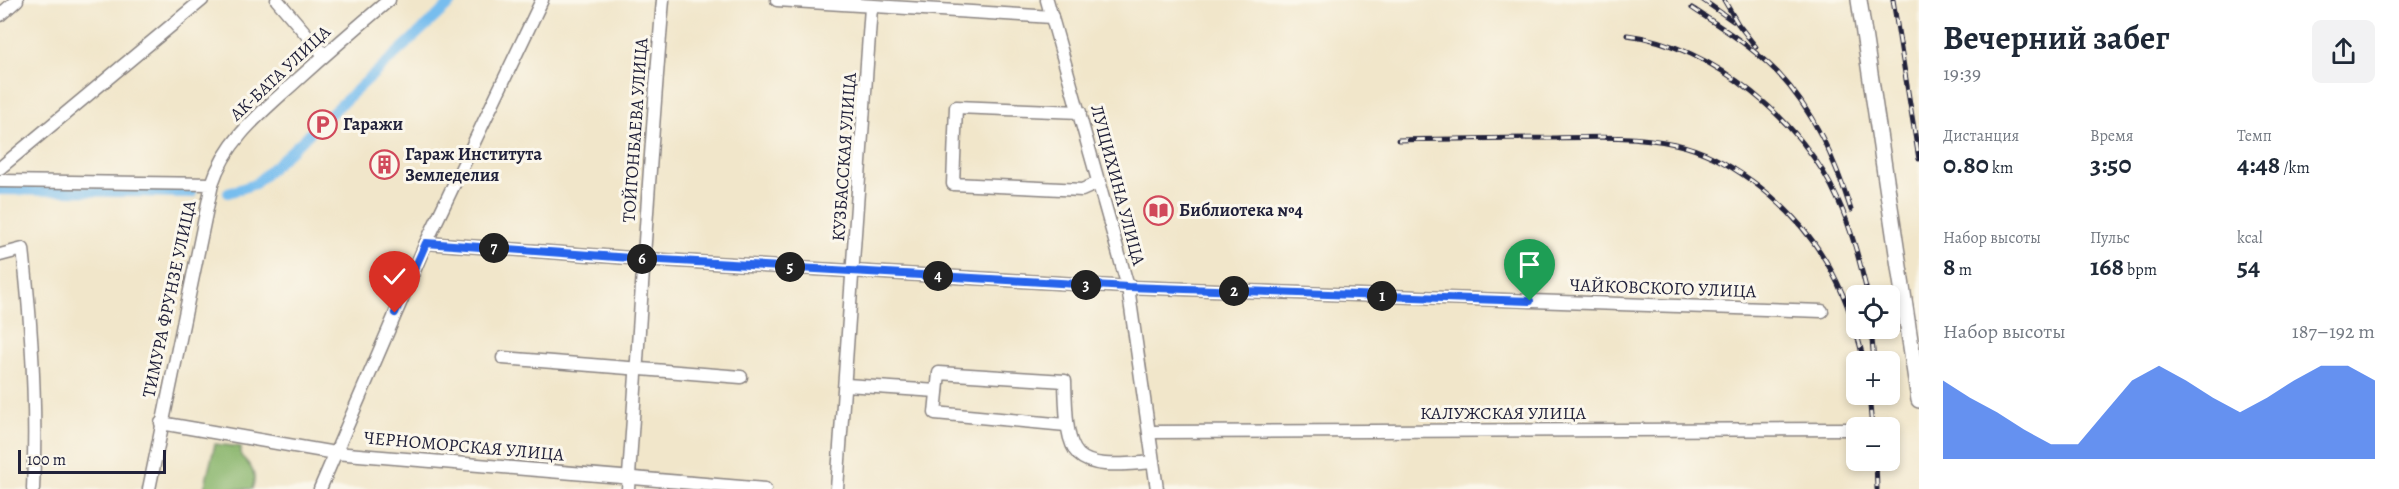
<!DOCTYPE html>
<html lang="ru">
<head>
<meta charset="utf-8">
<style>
	:root { --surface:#fff; --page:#f2f2f3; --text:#1f2937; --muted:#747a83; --accent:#2563eb }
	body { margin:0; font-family:Alegreya,serif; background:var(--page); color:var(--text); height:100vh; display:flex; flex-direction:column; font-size:22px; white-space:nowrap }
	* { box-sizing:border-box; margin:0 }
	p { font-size:20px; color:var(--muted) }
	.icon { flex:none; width:33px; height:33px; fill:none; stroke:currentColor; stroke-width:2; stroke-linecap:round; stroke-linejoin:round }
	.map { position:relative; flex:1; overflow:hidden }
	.drawer { display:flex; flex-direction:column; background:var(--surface); width:480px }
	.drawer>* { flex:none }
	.fabs { position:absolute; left:1846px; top:285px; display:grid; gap:12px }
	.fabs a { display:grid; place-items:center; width:54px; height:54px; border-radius:9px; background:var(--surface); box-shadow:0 3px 9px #0003; font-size:30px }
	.scale { position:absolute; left:18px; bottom:15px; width:148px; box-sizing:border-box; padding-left:6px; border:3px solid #22223b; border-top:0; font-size:16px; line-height:21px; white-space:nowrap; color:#22223b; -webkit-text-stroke:4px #fbf7ec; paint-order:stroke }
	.pin { position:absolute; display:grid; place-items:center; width:51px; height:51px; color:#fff; margin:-62px -26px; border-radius:50% 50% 50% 0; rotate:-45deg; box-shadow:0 0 6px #0007 }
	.pin .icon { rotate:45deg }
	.km { position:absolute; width:30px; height:30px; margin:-15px; border-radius:50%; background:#222; color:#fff; font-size:16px; line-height:30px; text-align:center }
	.round { display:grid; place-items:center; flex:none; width:63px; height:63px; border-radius:9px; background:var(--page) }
	.overview { display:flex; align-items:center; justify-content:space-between; height:102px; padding:0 24px }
	h1 { font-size:33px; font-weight:700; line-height:45px }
	.metrics { display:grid; grid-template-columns:repeat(3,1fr); gap:9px; height:102px; padding:6px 24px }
	.metrics div { display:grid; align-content:center }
	.metrics b { font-size:26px; font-weight:700 }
	.metrics small { font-size:16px; font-weight:400 }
	.metrics p { font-size:16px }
	.chart { height:168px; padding:12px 24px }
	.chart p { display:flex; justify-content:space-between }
	.chart svg { width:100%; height:108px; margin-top:6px; fill:var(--accent); opacity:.7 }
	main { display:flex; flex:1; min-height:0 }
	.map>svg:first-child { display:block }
	.forest { fill:#89b56c; stroke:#566c54; stroke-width:1.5 }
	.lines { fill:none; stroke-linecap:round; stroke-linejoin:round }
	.canal { stroke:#77bdee; stroke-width:10 }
	.minor-casing { stroke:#8a8482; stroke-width:15 }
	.major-casing { stroke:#8a8482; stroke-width:18 }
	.minor { stroke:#fff; stroke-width:12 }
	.major { stroke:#fff; stroke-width:15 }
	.rail-casing { stroke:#22223b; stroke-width:5 }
	.rail { stroke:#fbf7ec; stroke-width:3; stroke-dasharray:9; stroke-linecap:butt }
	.route-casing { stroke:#fff; stroke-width:12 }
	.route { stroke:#2563eb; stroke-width:8 }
	.labels { text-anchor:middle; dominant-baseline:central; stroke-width:6; stroke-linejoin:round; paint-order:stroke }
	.street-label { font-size:18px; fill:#22223b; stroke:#fbf7ec }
	.poi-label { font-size:18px; font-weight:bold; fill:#22223b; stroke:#fbf7ec; text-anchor:start }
</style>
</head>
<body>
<main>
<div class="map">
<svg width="1919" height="489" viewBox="0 0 1919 489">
	<rect width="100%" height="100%" fill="#fbf7ec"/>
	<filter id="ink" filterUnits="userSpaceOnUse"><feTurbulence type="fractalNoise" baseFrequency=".0167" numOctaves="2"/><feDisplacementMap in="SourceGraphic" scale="12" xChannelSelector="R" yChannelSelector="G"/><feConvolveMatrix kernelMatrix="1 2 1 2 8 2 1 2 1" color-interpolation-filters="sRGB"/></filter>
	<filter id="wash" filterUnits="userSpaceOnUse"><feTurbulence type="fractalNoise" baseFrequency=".008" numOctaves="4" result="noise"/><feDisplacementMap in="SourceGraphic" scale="24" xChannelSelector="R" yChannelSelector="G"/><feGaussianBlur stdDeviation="1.35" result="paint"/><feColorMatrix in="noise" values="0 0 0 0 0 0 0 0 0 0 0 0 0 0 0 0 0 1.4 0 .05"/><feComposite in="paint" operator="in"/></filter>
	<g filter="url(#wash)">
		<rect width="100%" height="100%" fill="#f1e6ca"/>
		<!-- forest -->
		<path class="forest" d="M215,444l26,3v9c10,9 17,19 11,33h-48z"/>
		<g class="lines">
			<!-- canal -->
			<g class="canal">
				<path d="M0,190l192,3"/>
				<path d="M228,193l27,-9 199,-184"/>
			</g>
		</g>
	</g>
	<g filter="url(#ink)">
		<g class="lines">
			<defs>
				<g id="minor">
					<path d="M277,0l47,55"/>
					<path d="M777,0l275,17"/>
					<path d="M1047,0l81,287 29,202"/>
					<path d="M0,15l17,-15"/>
					<path d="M1080,112l-124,-5 -3,77 129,6 18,-8"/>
					<path d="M0,168l202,-168"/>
					<path d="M0,181l212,3 -63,305"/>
					<path d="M212,184c14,-44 50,-72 83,-102 31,-28 62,-55 94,-82"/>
					<path d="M426,243l218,16 484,28 694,24"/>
					<path d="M0,255l23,-6c9,80 14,159 10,240"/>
					<path d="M503,358l238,19"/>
					<path d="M846,385l91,6"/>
					<path d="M161,423l174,30 430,36"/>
					<path d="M1066,425l-131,-12 4,-40 126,8c2,80 5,89 88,81"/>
					<path d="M1149,432l708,-3"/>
					<path d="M320,489l106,-246 116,-243"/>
					<path d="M628,489c12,-163 21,-326 35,-489"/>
					<path d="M837,489l34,-482"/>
				</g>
				<path id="major" d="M1859,0l60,400"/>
			</defs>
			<!-- minor casing -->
			<use href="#minor" class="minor-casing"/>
			<!-- major casing -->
			<use href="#major" class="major-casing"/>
			<!-- minor -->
			<use href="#minor" class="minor"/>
			<!-- major -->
			<use href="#major" class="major"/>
			<defs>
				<g id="rail">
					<path d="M1703,0l30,21"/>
					<path d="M1724,0l14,24 18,23"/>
					<path d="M1893,0l26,159"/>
					<path d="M1692,8c29,19 60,39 85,64 37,39 58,88 74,138"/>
					<path d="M1627,35c85,10 177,87 211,165 14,30 22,63 30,96"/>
					<path d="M1398,140c51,-1 103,-2 154,-2 40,-1 84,-3 123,6 29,6 53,20 77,37 64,47 95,105 112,181"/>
					<path d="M1871,328l3,34"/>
					<path d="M1869,394l3,34"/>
					<path d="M1876,460l1,29"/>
				</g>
			</defs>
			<!-- rail casing -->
			<use href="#rail" class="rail-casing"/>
			<!-- rail -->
			<use href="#rail" class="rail"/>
		</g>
	</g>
	<g class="lines" filter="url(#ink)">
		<defs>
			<path id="route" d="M395,313l31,-70 218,16 484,28 402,14"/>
		</defs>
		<!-- route casing -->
		<use href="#route" class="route-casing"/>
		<!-- route -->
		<use href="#route" class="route"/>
	</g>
	<!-- icons -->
	<defs>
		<symbol id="parking-ring" viewBox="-11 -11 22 22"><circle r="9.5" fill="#fbf7ec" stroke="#d1495b" stroke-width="1.5"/><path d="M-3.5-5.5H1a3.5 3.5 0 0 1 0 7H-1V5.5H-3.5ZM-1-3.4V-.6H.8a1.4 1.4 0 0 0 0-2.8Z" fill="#d1495b"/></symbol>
		<symbol id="building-ring" viewBox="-11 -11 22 22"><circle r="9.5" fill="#fbf7ec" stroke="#d1495b" stroke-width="1.5"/><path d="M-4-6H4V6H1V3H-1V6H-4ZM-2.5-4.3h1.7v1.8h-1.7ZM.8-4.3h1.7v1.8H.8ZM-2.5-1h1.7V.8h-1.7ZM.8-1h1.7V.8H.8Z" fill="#d1495b"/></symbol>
		<symbol id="library-ring" viewBox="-11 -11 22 22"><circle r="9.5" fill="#fbf7ec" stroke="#d1495b" stroke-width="1.5"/><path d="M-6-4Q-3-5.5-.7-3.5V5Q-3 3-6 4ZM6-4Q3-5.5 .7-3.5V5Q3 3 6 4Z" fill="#d1495b"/></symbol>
	</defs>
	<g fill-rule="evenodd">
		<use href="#parking-ring" x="306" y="108" width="33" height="33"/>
		<use href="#building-ring" x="368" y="148" width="33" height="33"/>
		<use href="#library-ring" x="1142" y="194" width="33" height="33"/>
	</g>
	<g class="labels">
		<!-- street labels -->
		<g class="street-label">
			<text transform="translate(280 73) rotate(-43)">АК-БАТА УЛИЦА</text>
			<text transform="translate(635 130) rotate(-86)">ТОЙГОНБАЕВА УЛИЦА</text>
			<text transform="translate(844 157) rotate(-86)">КУЗБАССКАЯ УЛИЦА</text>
			<text transform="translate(1118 185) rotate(75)">ЛУЩИХИНА УЛИЦА</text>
			<text transform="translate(1663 288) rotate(2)">ЧАЙКОВСКОГО УЛИЦА</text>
			<text transform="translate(169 299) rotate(-78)">ТИМУРА ФРУНЗЕ УЛИЦА</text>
			<text x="1503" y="413">КАЛУЖСКАЯ УЛИЦА</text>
			<text transform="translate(464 446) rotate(5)">ЧЕРНОМОРСКАЯ УЛИЦА</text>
		</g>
		<!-- poi labels -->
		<g class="poi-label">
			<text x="343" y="124">Гаражи</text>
			<text x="405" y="154">Гараж Института<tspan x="405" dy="21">Земледелия</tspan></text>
			<text x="1179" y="210">Библиотека №4</text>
		</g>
	</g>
</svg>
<div class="fabs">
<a><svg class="icon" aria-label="locate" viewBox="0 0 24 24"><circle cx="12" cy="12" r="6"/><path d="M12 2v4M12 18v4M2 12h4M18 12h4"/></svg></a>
<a>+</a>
<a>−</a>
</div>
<div class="scale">100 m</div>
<div class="pin" style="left:1530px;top:301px;background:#1e9e55"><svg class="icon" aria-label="arrive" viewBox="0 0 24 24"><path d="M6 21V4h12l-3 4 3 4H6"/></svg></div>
<div class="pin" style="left:395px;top:313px;background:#d93025"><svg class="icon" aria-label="check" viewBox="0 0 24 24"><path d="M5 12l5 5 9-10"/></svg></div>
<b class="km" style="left:1382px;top:296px">1</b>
<b class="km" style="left:1234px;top:291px">2</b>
<b class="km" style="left:1086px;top:285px">3</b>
<b class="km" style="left:938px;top:276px">4</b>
<b class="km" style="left:790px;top:267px">5</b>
<b class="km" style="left:642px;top:259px">6</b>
<b class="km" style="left:494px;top:248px">7</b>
</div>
<section class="drawer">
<div class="overview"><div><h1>Вечерний забег</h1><p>19:39</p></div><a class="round"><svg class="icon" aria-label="share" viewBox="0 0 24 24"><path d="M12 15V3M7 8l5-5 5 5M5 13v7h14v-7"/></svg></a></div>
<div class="metrics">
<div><p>Дистанция</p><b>0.80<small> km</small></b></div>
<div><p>Время</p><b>3:50</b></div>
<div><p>Темп</p><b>4:48<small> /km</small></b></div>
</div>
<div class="metrics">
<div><p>Набор высоты</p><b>8<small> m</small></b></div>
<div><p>Пульс</p><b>168<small> bpm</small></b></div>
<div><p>kcal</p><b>54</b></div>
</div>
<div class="chart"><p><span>Набор высоты</span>187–192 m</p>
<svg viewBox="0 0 160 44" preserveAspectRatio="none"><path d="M0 44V12L10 19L20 25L30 32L40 38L50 38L60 25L70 12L80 6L90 12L100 19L110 25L120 19L130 12L140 6L150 6L160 12V44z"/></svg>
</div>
</section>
</main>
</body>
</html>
